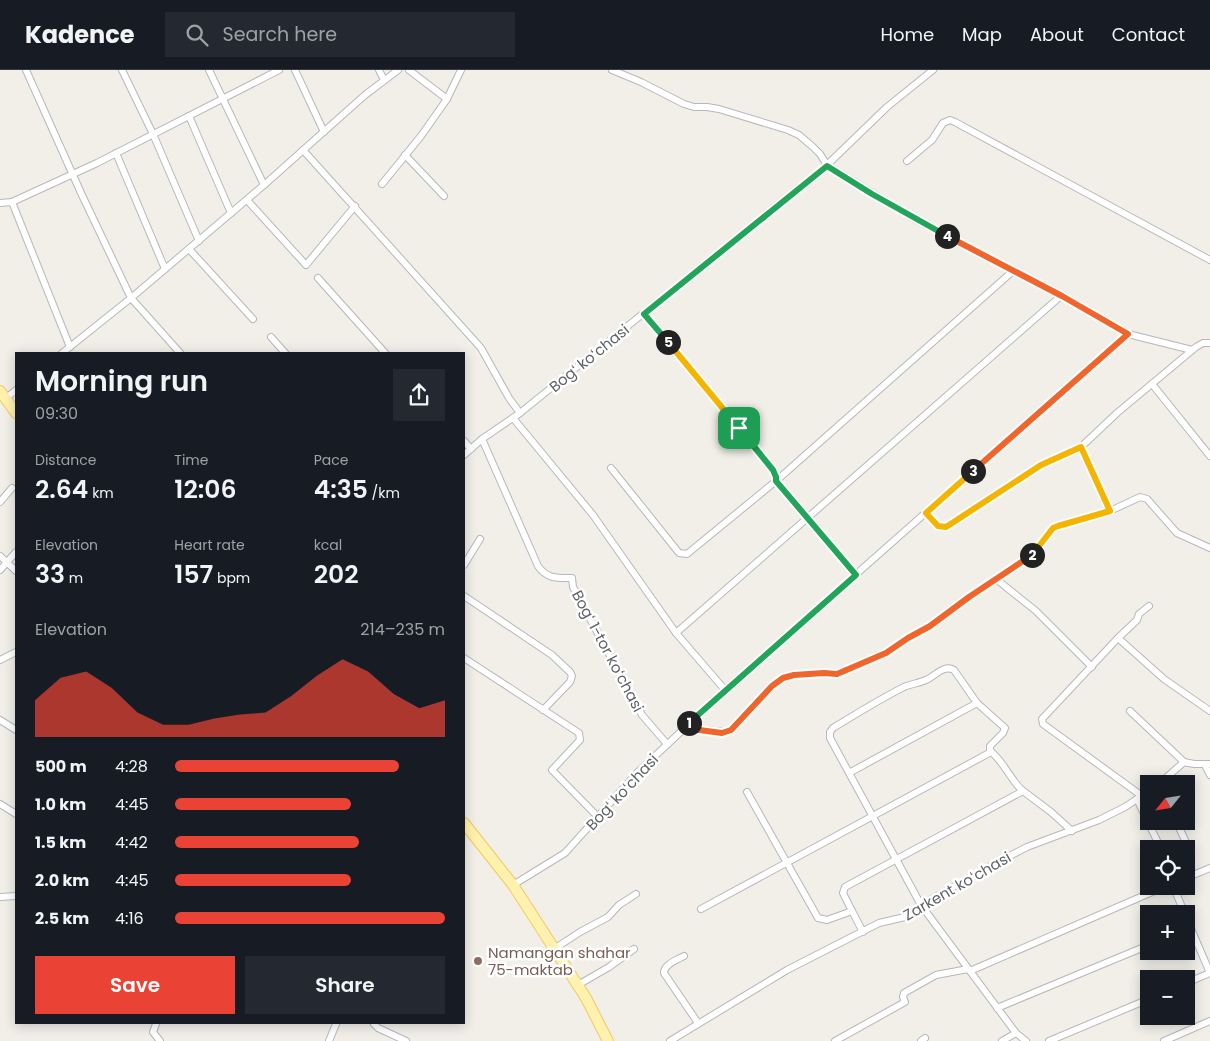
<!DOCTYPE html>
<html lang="en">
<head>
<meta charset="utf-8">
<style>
	:root { --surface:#171b24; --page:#242831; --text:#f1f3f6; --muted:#9ea1a6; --line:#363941; --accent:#ea4335 }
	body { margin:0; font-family:Poppins,sans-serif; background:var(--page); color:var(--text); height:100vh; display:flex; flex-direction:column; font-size:19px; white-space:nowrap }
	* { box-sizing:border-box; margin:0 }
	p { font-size:16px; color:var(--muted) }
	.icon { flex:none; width:28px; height:28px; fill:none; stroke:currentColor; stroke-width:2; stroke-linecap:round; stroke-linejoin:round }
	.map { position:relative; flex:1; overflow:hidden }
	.panel { position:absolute; left:15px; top:282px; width:450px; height:672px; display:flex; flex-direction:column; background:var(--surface); border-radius:0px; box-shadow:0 2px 12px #0003 }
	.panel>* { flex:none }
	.needle { width:32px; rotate:240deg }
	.fabs { position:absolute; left:1140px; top:705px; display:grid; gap:10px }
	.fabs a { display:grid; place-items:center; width:55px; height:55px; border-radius:0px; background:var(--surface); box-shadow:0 2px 12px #0003; font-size:25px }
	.pin { position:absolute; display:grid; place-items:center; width:42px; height:42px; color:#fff; margin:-21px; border-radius:10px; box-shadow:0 2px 8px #0006 }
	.km { position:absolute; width:25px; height:25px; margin:-12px; border-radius:50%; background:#222; color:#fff; font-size:14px; line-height:25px; text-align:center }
	.round { display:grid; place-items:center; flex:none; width:52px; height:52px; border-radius:0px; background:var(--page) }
	.head { display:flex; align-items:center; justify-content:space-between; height:85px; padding:0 20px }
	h1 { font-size:28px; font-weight:600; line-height:38px }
	.metrics { display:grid; grid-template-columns:repeat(3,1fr); gap:8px; height:85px; padding:5px 20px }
	.metrics div { display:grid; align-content:center }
	.metrics b { font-size:25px; font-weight:600 }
	.metrics small { font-size:14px; font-weight:400 }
	.metrics p { font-size:14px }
	.chart { height:140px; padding:10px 20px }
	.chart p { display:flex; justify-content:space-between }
	.chart svg { width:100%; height:90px; margin-top:5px; fill:var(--accent); opacity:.7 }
	.primary-button { display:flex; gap:10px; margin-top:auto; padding:10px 20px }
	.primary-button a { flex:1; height:58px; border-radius:0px; background:var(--accent); color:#fff; font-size:20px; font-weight:600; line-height:58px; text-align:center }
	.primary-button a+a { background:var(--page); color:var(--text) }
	ul { padding:0 20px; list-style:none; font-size:16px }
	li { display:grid; grid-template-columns:80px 60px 1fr; align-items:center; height:38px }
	li i { height:12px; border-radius:6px; background:var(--accent) }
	header { display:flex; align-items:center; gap:30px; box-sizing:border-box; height:70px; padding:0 25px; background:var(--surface); border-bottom:1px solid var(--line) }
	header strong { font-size:24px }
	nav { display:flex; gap:28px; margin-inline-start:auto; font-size:18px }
	.search { width:350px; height:45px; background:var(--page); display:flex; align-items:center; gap:12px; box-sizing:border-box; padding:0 18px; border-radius:0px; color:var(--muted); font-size:19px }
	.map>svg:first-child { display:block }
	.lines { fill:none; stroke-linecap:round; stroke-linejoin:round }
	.street-casing { stroke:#b5b8bc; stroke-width:8 }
	.primary-casing { stroke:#f2c960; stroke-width:12 }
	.street { stroke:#fff; stroke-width:6 }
	.primary { stroke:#fff2af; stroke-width:10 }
	.split-1-casing { stroke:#fff; stroke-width:10 }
	.split-2-casing { stroke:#fff; stroke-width:10 }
	.split-3-casing { stroke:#fff; stroke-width:10 }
	.split-4-casing { stroke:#fff; stroke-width:10 }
	.split-5-casing { stroke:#fff; stroke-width:10 }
	.split-6-casing { stroke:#fff; stroke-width:10 }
	.split-1 { stroke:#22a559; stroke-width:6 }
	.split-2 { stroke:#f0652b; stroke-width:6 }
	.split-3 { stroke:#f5b400; stroke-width:6 }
	.split-4 { stroke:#f0652b; stroke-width:6 }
	.split-5 { stroke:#22a559; stroke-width:6 }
	.split-6 { stroke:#f5b400; stroke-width:6 }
	.education-dot { fill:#8d6e63; stroke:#fff; stroke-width:2 }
	.labels { text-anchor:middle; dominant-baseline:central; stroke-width:5; stroke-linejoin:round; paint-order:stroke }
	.street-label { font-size:15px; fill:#5f6368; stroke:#fff }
	.education-label { font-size:15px; fill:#785e54; stroke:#fff; text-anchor:start }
</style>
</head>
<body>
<header>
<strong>Kadence</strong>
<div class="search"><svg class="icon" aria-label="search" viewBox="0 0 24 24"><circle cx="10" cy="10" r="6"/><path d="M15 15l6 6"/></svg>Search here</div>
<nav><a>Home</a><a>Map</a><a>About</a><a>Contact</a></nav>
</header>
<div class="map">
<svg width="1210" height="971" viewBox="0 0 1210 971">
	<rect width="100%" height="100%" fill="#f1efe8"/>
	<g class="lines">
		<defs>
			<g id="street">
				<path d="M26,0l55,123 50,105 50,56"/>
				<path d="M122,0l31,64 46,107"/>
				<path d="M209,0l55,115"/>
				<path d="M295,0l29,62"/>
				<path d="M379,0l5,10"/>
				<path d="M409,0l38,29 14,-29"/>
				<path d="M612,0l29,12 43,22 10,3h13l12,2 69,21 11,5 14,12 7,7 7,11 91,56 144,74 66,39 64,16"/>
				<path d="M189,46l42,97"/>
				<path d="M303,80l178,198 28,50 11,15"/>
				<path d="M116,83l49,116"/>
				<path d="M405,85l39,41"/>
				<path d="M907,91l25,-21 11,-17 7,-3 5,2 255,138"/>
				<path d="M382,114l39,-48 26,-37"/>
				<path d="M247,130l59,65 49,-59"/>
				<path d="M0,133l12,-1"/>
				<path d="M189,179l64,70"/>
				<path d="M318,208l68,76"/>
				<path d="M644,244l129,156 3,11 80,94"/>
				<path d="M271,267l15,17"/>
				<path d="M70,277l-58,-145 85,-39 182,-93"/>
				<path d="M61,284l70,-56 133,-113 101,-90 33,-25"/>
				<path d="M1152,314l58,72"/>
				<path d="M5,329l11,-9"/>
				<path d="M513,348l80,97 83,118 49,57"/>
				<path d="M482,369l56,127c9,13 19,12 34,12l1,9 69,128 25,29"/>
				<path d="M464,371l7,8"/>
				<path d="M1081,377l29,64"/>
				<path d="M464,385l18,-16 38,-26 307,-248 60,-58 46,-37"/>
				<path d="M611,398l68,85 8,1 89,-73 237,-210"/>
				<path d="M0,432l12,-14"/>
				<path d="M926,443l12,13 8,1 95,-62 40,-18 36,-34 79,-66 7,-4h7"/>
				<path d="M0,486l16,15"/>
				<path d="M464,495l16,-26"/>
				<path d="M0,500l16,-18"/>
				<path d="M996,509l40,32 56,56"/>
				<path d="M464,526l88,59 18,17 2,4 -2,6 -27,28"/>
				<path d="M676,563l386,-338"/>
				<path d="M1118,568l19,-18 2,-6 10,-8"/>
				<path d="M464,588l115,75 1,7 -28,30 46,47"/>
				<path d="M0,590l16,-8"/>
				<path d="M977,633l28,25 -2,5 -13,13v5c14,10 20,29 33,40"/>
				<path d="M1130,641l54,51"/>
				<path d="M0,650l16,10"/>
				<path d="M684,658l42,4 9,-5 37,-41 11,-7 11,-4 30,-2 13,1 49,-21 22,-15 22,-12 39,-29 64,-43 20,-25 5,-3 52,-15 30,-14 7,2 30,34 33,15"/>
				<path d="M1205,695l5,10"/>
				<path d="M849,703l128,-70 -23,-33c-10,-6 -19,6 -28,10 -7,3 -15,4 -22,7 -24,12 -48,27 -71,41l-3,4v6l91,167 95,128 10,8"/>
				<path d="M1159,714l25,-22 10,2h16"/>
				<path d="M747,722l71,126 9,2 25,-9 11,21"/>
				<path d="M1142,726l-99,-72 -1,-5 76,-81 46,41 46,32"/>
				<path d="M1137,729l24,50"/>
				<path d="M0,734l16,10"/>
				<path d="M1176,751l15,32"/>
				<path d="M1186,808l24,-10"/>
				<path d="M513,815l52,-32 72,-80 88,-83 403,-356"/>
				<path d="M1173,816l12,28"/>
				<path d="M0,827l16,-1"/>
				<path d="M701,839l290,-157"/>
				<path d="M852,841l-9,-18 2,-6 178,-96 28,21 21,19"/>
				<path d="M1186,847l24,56 -24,10"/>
				<path d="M554,879l26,-17 28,-15 11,-12 17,-11"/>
				<path d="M684,886c-7,4 -20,8 -20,17l34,50"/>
				<path d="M970,901l196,-85"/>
				<path d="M578,915l31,-18 25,-18"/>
				<path d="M997,938l152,-63"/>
				<path d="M156,954l-3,8 7,9"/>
				<path d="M374,954l4,4 28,13"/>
				<path d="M329,971l7,-17"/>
				<path d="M670,971l117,-71 92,-47 26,-6 16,-12 77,-43 29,-15 72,-27 26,-13 24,-16"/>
				<path d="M835,971l70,-39 -2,-5 1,-4 32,-18 32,-6"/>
				<path d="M921,971l4,-3"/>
				<path d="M1002,971l14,-8"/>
				<path d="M1049,971l100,-42"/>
				<path d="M1164,971l46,-20"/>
			</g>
			<g id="primary">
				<path d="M0,321l16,22"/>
				<path d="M464,753l49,62 73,113 22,43"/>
			</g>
		</defs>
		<!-- street casing -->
		<use href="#street" class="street-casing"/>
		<!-- primary casing -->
		<use href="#primary" class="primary-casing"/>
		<!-- street -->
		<use href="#street" class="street"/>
		<!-- primary -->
		<use href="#primary" class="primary"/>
	</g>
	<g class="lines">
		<defs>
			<path id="split-1" d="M689,653l167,-148 -80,-94v-4l-3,-7 -34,-42"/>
			<path id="split-2" d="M689,653l-5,5 38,5 9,-3 41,-44 11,-8 11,-3 30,-2 13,1 49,-21 22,-15 22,-12 39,-29 63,-42"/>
			<path id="split-3" d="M973,401l-47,42 12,13 8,1 95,-62 40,-18 29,64 -52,15 -5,2 -21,27"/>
			<path id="split-4" d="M947,166l115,60 66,38 -155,137"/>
			<path id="split-5" d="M668,272l-24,-28 183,-148 45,28 75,42"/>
			<path id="split-6" d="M668,272l71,86"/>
		</defs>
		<!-- split-1 casing -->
		<use href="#split-1" class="split-1-casing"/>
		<!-- split-2 casing -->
		<use href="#split-2" class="split-2-casing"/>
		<!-- split-3 casing -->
		<use href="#split-3" class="split-3-casing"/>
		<!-- split-4 casing -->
		<use href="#split-4" class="split-4-casing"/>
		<!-- split-5 casing -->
		<use href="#split-5" class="split-5-casing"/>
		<!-- split-6 casing -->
		<use href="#split-6" class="split-6-casing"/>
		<!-- split-1 -->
		<use href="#split-1" class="split-1"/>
		<!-- split-2 -->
		<use href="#split-2" class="split-2"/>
		<!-- split-3 -->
		<use href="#split-3" class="split-3"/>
		<!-- split-4 -->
		<use href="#split-4" class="split-4"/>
		<!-- split-5 -->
		<use href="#split-5" class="split-5"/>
		<!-- split-6 -->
		<use href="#split-6" class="split-6"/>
	</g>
	<!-- markers -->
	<circle class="education-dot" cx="478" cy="891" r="5"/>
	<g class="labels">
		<!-- street labels -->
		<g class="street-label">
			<text transform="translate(589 288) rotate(-39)">Bogʻ koʻchasi</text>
			<text transform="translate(608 581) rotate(62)">Bogʻ 1-tor koʻchasi</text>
			<text transform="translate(622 722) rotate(-47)">Bogʻ koʻchasi</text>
			<text transform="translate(957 816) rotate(-30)">Zarkent koʻchasi</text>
		</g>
		<!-- education labels -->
		<g class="education-label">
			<text x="488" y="882">Namangan shahar<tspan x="488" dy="17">75-maktab</tspan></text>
		</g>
	</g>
</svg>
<div class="fabs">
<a><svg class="needle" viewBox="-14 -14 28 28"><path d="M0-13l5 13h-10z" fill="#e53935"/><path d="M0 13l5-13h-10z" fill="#9ea1a6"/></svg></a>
<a><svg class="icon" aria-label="locate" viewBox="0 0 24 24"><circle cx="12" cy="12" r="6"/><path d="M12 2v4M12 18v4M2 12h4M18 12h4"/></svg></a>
<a>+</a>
<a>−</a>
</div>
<div class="pin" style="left:739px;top:358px;background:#1e9e55"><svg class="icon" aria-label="arrive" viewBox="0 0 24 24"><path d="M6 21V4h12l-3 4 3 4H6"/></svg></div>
<b class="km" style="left:689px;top:653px">1</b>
<b class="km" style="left:1032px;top:485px">2</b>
<b class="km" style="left:973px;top:401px">3</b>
<b class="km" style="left:947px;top:166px">4</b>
<b class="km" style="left:668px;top:272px">5</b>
<section class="panel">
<div class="head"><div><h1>Morning run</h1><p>09:30</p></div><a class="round"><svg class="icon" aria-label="share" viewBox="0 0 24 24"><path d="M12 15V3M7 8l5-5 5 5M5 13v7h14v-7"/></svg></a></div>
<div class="metrics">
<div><p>Distance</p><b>2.64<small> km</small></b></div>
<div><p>Time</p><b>12:06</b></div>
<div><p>Pace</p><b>4:35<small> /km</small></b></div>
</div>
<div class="metrics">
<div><p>Elevation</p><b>33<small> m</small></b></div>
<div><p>Heart rate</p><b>157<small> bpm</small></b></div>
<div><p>kcal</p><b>202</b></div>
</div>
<div class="chart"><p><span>Elevation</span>214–235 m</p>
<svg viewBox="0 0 160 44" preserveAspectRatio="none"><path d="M0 44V26L10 15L20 12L30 20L40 32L50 38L60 38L70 35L80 33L90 32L100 24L110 14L120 6L130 12L140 23L150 30L160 26V44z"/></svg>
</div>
<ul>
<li><b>500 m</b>4:28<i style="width:83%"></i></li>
<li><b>1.0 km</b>4:45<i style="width:65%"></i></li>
<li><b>1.5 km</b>4:42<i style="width:68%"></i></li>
<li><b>2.0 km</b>4:45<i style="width:65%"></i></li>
<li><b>2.5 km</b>4:16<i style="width:100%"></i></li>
</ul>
<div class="primary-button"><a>Save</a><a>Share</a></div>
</section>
</div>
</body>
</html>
